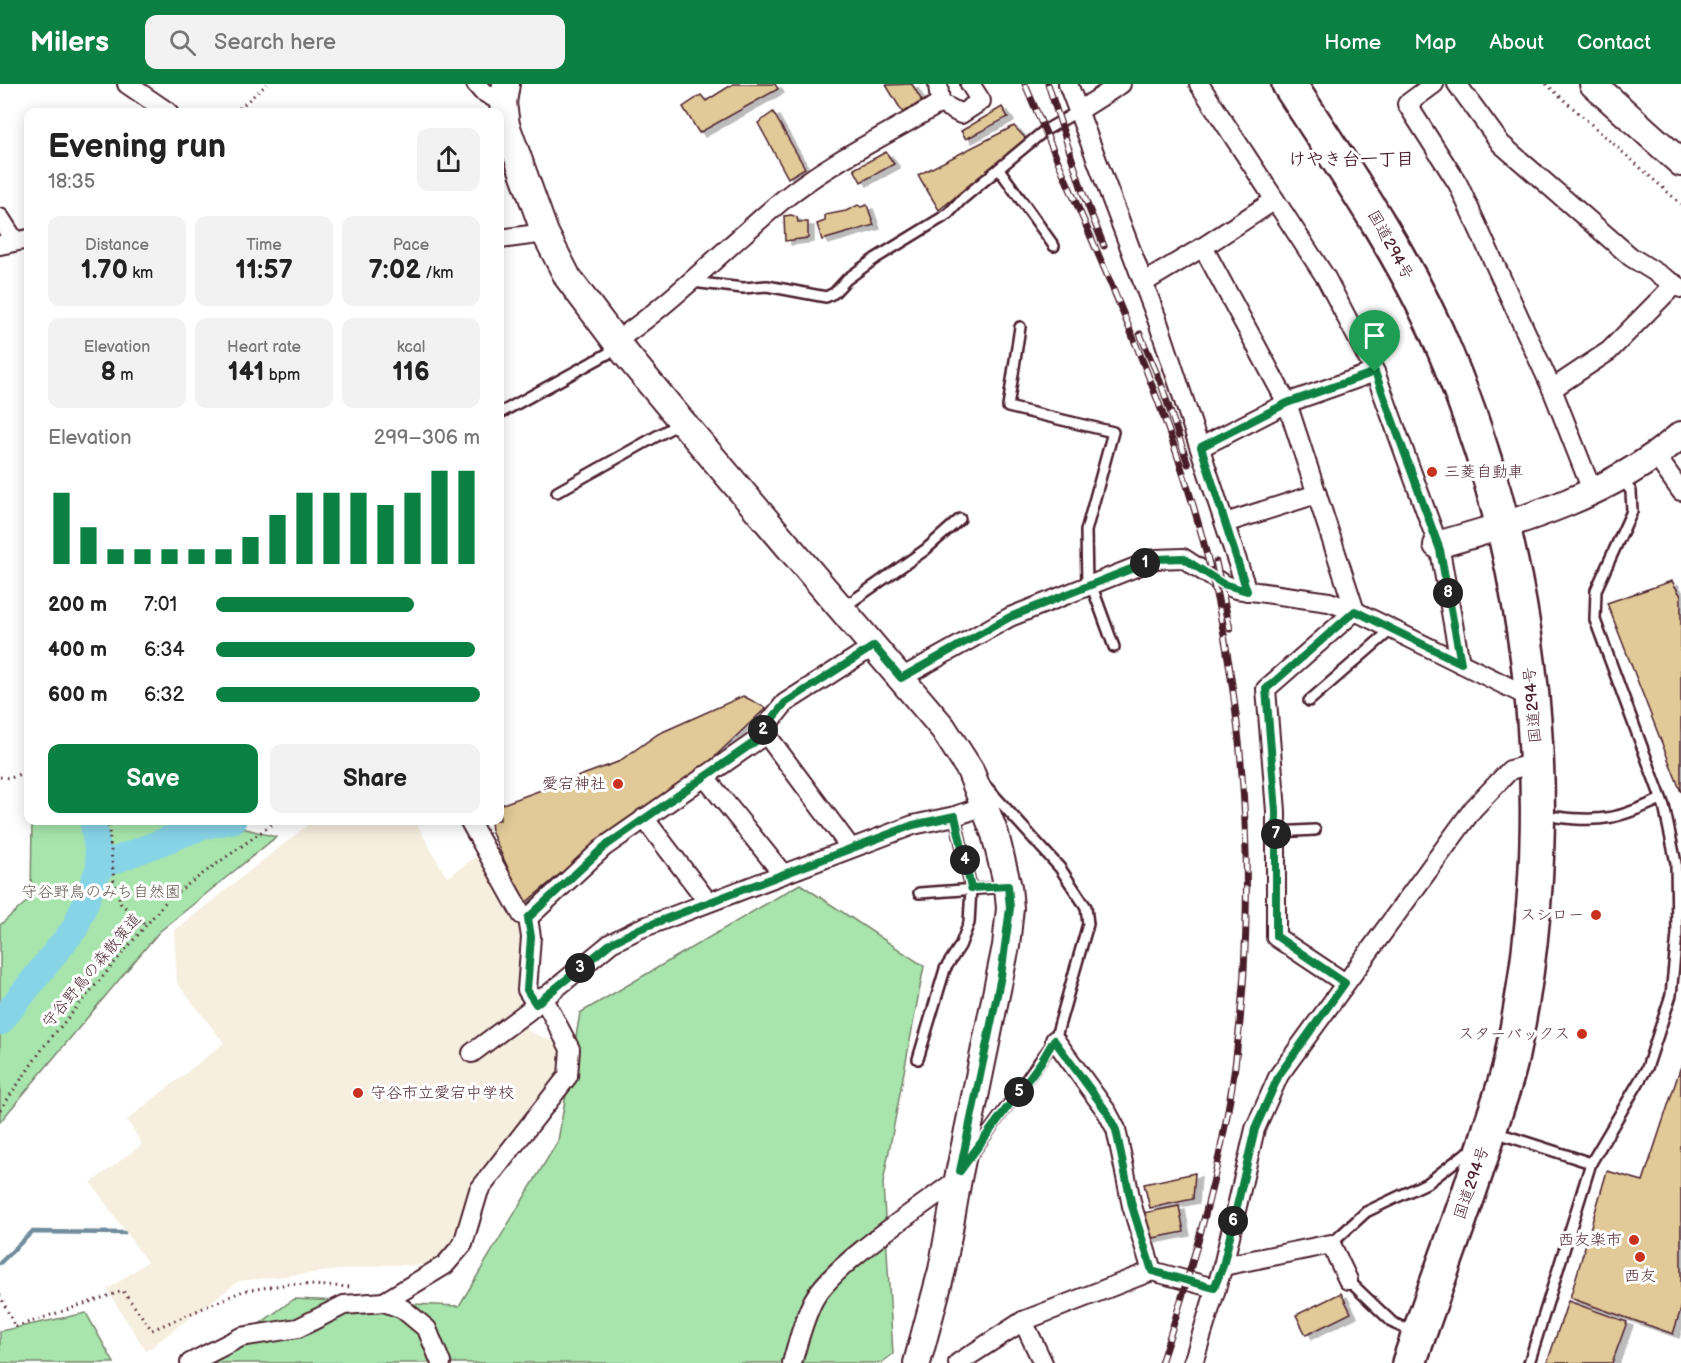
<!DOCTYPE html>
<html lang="en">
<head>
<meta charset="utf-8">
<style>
	:root { --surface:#fff; --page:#f2f2f2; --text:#222; --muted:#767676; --accent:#0b8043 }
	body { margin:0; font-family:"Balsamiq Sans","Klee One",sans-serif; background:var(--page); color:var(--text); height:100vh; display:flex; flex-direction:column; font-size:22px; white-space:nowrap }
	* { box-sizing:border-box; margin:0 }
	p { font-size:20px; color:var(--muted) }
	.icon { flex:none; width:33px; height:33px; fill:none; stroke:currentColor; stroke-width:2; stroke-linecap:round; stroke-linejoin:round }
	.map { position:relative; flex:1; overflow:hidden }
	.drawer { position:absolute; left:24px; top:24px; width:480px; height:717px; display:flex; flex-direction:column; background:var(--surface); border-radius:12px; box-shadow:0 3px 15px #0003 }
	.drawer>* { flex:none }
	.pin { position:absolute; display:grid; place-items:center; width:51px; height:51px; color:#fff; margin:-62px -26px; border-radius:50% 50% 50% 0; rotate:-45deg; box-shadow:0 0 6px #0007 }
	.pin .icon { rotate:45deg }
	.km { position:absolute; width:30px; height:30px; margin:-15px; border-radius:50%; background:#222; color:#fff; font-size:16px; line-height:30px; text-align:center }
	.round { display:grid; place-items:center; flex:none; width:63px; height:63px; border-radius:12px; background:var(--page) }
	.summary { display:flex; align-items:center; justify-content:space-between; height:102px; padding:0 24px }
	h1 { font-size:33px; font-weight:700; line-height:45px }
	.figures { display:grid; grid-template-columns:repeat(3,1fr); gap:9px; height:102px; padding:6px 24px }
	.figures div { display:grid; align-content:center; border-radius:12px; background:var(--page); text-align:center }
	.figures b { font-size:26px; font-weight:700 }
	.figures small { font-size:16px; font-weight:400 }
	.figures p { font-size:16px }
	.chart { height:168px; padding:12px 24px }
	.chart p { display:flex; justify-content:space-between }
	.chart svg { width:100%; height:108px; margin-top:6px; stroke:var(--accent); stroke-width:6 }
	.action { display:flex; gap:12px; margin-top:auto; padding:12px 24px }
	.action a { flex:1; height:69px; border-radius:12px; background:var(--accent); color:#fff; font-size:24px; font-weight:700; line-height:69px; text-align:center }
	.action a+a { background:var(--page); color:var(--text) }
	ul { padding:0 24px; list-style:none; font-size:20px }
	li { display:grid; grid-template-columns:96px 72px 1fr; align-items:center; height:45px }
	li i { height:15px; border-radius:8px; background:var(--accent) }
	header { display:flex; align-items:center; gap:36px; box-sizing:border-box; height:84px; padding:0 30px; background:var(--accent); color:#fff }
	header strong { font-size:28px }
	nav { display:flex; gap:33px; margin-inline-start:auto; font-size:21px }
	.search { width:420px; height:54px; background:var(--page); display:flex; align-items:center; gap:15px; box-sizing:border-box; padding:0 21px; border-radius:12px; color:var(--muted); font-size:22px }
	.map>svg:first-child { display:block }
	.built { fill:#f6efe0 }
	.green { fill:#a7e5ac; stroke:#78826c; stroke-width:1.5 }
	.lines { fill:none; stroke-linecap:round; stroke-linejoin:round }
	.stream { stroke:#6f8c9c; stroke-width:4.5 }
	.river { stroke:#88d4e7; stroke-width:27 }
	.building { fill:#e1c998; stroke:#4a1f2b; stroke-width:1.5; filter:url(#shadow) }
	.lane-casing { stroke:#4a1f2b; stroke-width:14 }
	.street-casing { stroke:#4a1f2b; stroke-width:22 }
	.secondary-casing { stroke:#4a1f2b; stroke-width:30 }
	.highway-casing { stroke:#4a1f2b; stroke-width:38 }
	.path { stroke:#4a1f2b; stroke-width:3; stroke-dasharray:1.5 4.5; stroke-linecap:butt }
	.lane { stroke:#fff; stroke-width:9 }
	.street { stroke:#fff; stroke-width:18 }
	.secondary { stroke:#fff; stroke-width:26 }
	.highway { stroke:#fff; stroke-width:33 }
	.rail-casing { stroke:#4a1f2b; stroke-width:7 }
	.rail { stroke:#fff; stroke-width:4.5; stroke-dasharray:14; stroke-linecap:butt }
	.route-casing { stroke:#fff; stroke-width:12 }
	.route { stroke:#0b8043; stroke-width:8 }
	.poi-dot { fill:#c8321e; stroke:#fff; stroke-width:2 }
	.labels { text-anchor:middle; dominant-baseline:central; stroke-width:6; stroke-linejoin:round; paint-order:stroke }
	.street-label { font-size:16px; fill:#4a1f2b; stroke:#fff }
	.poi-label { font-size:16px; fill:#4a1f2b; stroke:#fff; text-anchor:end }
	.park-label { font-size:16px; fill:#665a52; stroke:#fff }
	.neighbourhood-label { font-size:18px; font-weight:bold; fill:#4a1f2b; stroke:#fff }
</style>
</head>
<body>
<header>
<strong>Milers</strong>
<div class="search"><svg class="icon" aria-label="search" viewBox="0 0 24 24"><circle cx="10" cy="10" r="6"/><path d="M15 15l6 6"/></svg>Search here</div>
<nav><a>Home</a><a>Map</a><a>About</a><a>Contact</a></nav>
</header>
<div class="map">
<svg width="1681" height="1279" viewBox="0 0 1681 1279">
	<defs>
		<filter id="shadow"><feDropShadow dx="6" dy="4" stdDeviation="0" flood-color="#0004"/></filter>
	</defs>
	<rect width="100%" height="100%" fill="#fff"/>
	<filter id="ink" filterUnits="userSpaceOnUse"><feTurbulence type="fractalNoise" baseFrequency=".0167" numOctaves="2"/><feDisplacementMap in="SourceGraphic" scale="12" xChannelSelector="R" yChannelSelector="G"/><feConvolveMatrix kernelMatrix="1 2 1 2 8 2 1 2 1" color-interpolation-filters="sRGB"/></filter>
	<g filter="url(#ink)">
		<!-- built -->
		<path class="built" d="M313,737h102l32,57 30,-22 44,75 -2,68 9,32 42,18 -2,27 -89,114 -34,75h-60l-146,16 -93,70 -39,-61 40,-28 -56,-79 51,-39 -15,-24 97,-77 -47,-60 -3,-52z"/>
		<!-- green -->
		<g class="green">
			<path d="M32,737h185l59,16 -117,95 -159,190v-197l31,-27z"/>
			<path d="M800,800l124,82 -41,217 10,171 -12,9h-676l89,-64 165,7 99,-165 22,-128z"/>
			<path d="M86,1229l28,50h-114v-32z"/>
		</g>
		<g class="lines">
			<!-- stream -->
			<path class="stream" d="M0,1179l32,-31 92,1"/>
			<!-- river -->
			<g class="river">
				<path d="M100,782l103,-40 30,-6"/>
				<path d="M0,938l75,-94 25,-62 -7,-46"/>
			</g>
		</g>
		<!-- building -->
		<g class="building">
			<path d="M733,0h42l3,5 -79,44 -16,-26 18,-12 5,6z"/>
			<path d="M912,0l10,17 -19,12 -17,-28z"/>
			<path d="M1002,23l6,10 -42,22 -5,-8z"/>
			<path d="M773,28l32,56 -17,10 -30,-55z"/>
			<path d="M1014,42l13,14 -88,70 -21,-35z"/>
			<path d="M886,68l8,12 -33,18 -7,-13z"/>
			<path d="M858,121l3,2 6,-2 7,20 -52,15 -5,-16 8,-3v-6l21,-4z"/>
			<path d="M791,131l6,2 1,5h10v16l-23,3 -1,-25z"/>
			<path d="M1672,497l9,15v196l-74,-189z"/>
			<path d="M743,612l23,12 -59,56 -113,82 -70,58 -32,-71 -1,-13h9v-15l118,-43 40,-28z"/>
			<path d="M1681,982v243l-8,25 -103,-36 37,-127 36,10z"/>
			<path d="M1195,1089l-2,26 -43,9 -6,-24z"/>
			<path d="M1179,1122l5,26 -36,7 -5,-26z"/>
			<path d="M1341,1209l10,20 -45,22 -10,-20z"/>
			<path d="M1568,1217l59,21 -15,41h-65z"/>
		</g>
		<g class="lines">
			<defs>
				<g id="lane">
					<path d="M999,85l55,77"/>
					<path d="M692,198l51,6 24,-2 59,11 8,-4 13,-14 29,-21 72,-44 13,-14 83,-69 36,-21"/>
					<path d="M1020,243l-12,80 105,25 -27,99 1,54"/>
					<path d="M500,329l118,-65"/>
					<path d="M557,408l123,-69"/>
					<path d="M1091,500l23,63"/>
					<path d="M844,523l81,-57 35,-31"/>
					<path d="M1309,617l83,-72"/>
					<path d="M1557,733c45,6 63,1 104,-18"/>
					<path d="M1276,748l39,-2"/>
					<path d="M919,809l87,-6"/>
					<path d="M918,975l27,-90 15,-23 9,-23 2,-35 -16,-72"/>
					<path d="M1507,1052l84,27 -62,200"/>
					<path d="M970,1073l85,-117 33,-116 -2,-17 -26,-39 -76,-84"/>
					<path d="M1591,1079l56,-95 24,-73 6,-61 -1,-71 -12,-57 -69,-186 1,-30 36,-79 -1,-20 -10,-13"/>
					<path d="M1331,1160l35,-32 63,-30 37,-29 10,-3"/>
					<path d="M1348,1196l45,43 20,9"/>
				</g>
				<g id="street">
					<path d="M127,0l41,28"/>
					<path d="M476,0l6,7 21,12"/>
					<path d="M938,0l2,19"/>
					<path d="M1068,0l89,235 90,272"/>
					<path d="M1199,0l76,116 -72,47"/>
					<path d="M1434,0l-27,20 51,80 94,205 41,104"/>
					<path d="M1457,0l44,60 130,113 50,31"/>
					<path d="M940,19l21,11 20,-13 -11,-17"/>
					<path d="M1080,26l41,-26"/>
					<path d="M1275,116l51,78 49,94 65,178 20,113"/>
					<path d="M0,134l14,22"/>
					<path d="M500,155l45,-6"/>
					<path d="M0,161l28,-6"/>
					<path d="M1143,199l60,-36 84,156 68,208 -89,78 10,122v126l69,46"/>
					<path d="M616,257c61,-42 111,-95 168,-142 47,-38 105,-65 156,-96"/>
					<path d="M1552,305l57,-38 66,-67"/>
					<path d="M1201,363l86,-44 88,-31"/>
					<path d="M1656,372l25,35"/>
					<path d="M1225,439l92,-29"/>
					<path d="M901,594l109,-61 146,-58 27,-1 40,26 13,5 93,13 26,9 178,88"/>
					<path d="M704,692l78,97"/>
					<path d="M644,734l64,84"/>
					<path d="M469,736l53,95 6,3 3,19 -4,53 9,14"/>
					<path d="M850,763l-87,-117 22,-27 89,-57"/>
					<path d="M528,834l76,-71 162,-113"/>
					<path d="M1055,956l52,72 9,17 16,77 20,65 62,17"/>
					<path d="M472,969l55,-41 84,-69 28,-14 274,-104 42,-9 30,-10"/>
					<path d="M1223,1182l108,-22 17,36"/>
					<path d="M384,1218l61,-37 18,-21 16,-54 89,-114 2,-27 -27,-52"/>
					<path d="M1023,1237l20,42"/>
					<path d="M190,1279l51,-26 57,-9 46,-23 40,-3 19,7 24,20 14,34"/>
					<path d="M792,1279c6,-21 11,-42 21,-62 20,-37 108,-94 145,-122"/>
					<path d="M958,1279l65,-42 129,-50"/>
					<path d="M1193,1279l30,-97 32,-137 24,-54 194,-266 37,-39 27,-8"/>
				</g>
				<g id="secondary">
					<path d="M506,0l-3,19 3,22 39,108 23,45 52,69 59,71 264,310 27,42 25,64 13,53 2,21 -4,38 -48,233 -16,91 -25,93"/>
					<path d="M1593,0l88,79"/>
					<path d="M1437,461c88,-25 174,-50 244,-110"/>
				</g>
				<path id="highway" d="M1289,0c53,82 109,162 149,251 100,230 125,480 73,725 -5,24 -15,48 -22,72 -24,78 -54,154 -80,231"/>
			</defs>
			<!-- lane casing -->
			<use href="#lane" class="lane-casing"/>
			<!-- street casing -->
			<use href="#street" class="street-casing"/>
			<!-- secondary casing -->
			<use href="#secondary" class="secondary-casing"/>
			<!-- highway casing -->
			<use href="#highway" class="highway-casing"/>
			<!-- path -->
			<g class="path">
				<path d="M1546,0l135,120"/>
				<path d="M235,28l32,-28"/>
				<path d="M0,693l11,1 17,-8"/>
				<path d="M108,736l6,61 7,23 25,21"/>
				<path d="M0,1026l45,-65 124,-147 109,-78"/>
				<path d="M0,1211l15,32 108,-36 29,39 91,-39 46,-7 64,3"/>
			</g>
			<!-- lane -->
			<use href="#lane" class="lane"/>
			<!-- street -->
			<use href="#street" class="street"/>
			<!-- secondary -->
			<use href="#secondary" class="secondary"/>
			<!-- highway -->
			<use href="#highway" class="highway"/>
			<defs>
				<g id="rail">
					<path d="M1025,0c66,158 148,324 187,492 36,158 44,329 23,490 -14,102 -42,200 -74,297"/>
					<path d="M1048,0l36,112 20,50"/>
					<path d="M1140,250l20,47 28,83"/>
					<path d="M1216,478l14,67"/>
				</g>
			</defs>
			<!-- rail casing -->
			<use href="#rail" class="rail-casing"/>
			<!-- rail -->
			<use href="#rail" class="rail"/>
		</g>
	</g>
	<g class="lines" filter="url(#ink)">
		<defs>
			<path id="route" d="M1375,288l65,178 21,113 -106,-52 -89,78 10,122v125l69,47 -66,92 -24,54 -32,137 -9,22 -62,-17 -20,-65 -16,-76 -9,-18 -53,-72 -13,22 -81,109 41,-195 9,-68 -2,-22 -37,2 -16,-72 -42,9 -274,104 -28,14 -75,61 -9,-14 4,-53 -3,-19 76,-71 162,-113 -3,-4 22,-27 89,-57 27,32 109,-61 146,-58 27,-1 40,26 24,7 -46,-144 86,-44z"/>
		</defs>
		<!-- route casing -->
		<use href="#route" class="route-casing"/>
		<!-- route -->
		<use href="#route" class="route"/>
	</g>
	<!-- markers -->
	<g class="poi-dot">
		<circle cx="1432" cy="388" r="6"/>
		<circle cx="618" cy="700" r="6"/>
		<circle cx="1596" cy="831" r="6"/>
		<circle cx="1582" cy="950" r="6"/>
		<circle cx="358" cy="1009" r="6"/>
		<circle cx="1634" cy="1156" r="6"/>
		<circle cx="1640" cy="1173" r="6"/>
	</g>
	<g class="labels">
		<!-- street labels -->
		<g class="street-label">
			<text transform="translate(1390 161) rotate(61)">国道294号</text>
			<text transform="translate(1533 621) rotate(-95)">国道294号</text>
			<text transform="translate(92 887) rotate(-50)">守谷野鳥の森散策道</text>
			<text transform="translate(1472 1099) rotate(-71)">国道294号</text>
		</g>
		<!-- poi labels -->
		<g class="poi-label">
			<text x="1444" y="388" text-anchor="start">三菱自動車</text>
			<text x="606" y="700">愛宕神社</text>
			<text x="1584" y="831">スシロー</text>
			<text x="1570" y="950">スターバックス</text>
			<text x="370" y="1009" text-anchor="start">守谷市立愛宕中学校</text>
			<text x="1622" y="1156">西友楽市</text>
			<text x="1640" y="1192" text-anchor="middle">西友</text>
		</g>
		<!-- park labels -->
		<g class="park-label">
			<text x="101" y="808">守谷野鳥のみち自然園</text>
		</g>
		<!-- neighbourhood labels -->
		<g class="neighbourhood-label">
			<text x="1351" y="75">けやき台一丁目</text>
		</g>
	</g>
</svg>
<div class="pin" style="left:1375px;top:288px;background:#1e9e55"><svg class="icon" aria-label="arrive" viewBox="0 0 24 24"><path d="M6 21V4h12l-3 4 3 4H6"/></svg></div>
<b class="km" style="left:1145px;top:479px">1</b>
<b class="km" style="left:763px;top:646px">2</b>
<b class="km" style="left:580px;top:884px">3</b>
<b class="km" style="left:965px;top:776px">4</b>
<b class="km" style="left:1019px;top:1008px">5</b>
<b class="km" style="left:1233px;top:1137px">6</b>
<b class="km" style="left:1276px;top:750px">7</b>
<b class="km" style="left:1448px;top:509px">8</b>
<section class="drawer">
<div class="summary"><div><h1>Evening run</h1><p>18:35</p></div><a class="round"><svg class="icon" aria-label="share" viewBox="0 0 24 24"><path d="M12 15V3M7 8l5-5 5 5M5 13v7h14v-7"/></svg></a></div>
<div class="figures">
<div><p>Distance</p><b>1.70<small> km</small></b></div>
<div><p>Time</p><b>11:57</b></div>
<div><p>Pace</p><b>7:02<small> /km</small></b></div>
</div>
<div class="figures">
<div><p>Elevation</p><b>8<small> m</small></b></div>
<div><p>Heart rate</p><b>141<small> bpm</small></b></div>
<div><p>kcal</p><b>116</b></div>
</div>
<div class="chart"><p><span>Elevation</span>299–306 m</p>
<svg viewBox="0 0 160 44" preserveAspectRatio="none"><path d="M5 44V15M15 44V29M25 44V38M35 44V38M45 44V38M55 44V38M65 44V38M75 44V33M85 44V24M95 44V15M105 44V15M115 44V15M125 44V20M135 44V15M145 44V6M155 44V6"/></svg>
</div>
<ul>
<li><b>200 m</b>7:01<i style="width:75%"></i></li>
<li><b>400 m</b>6:34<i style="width:98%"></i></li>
<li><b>600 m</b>6:32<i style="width:100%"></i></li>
</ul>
<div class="action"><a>Save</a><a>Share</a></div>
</section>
</div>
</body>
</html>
